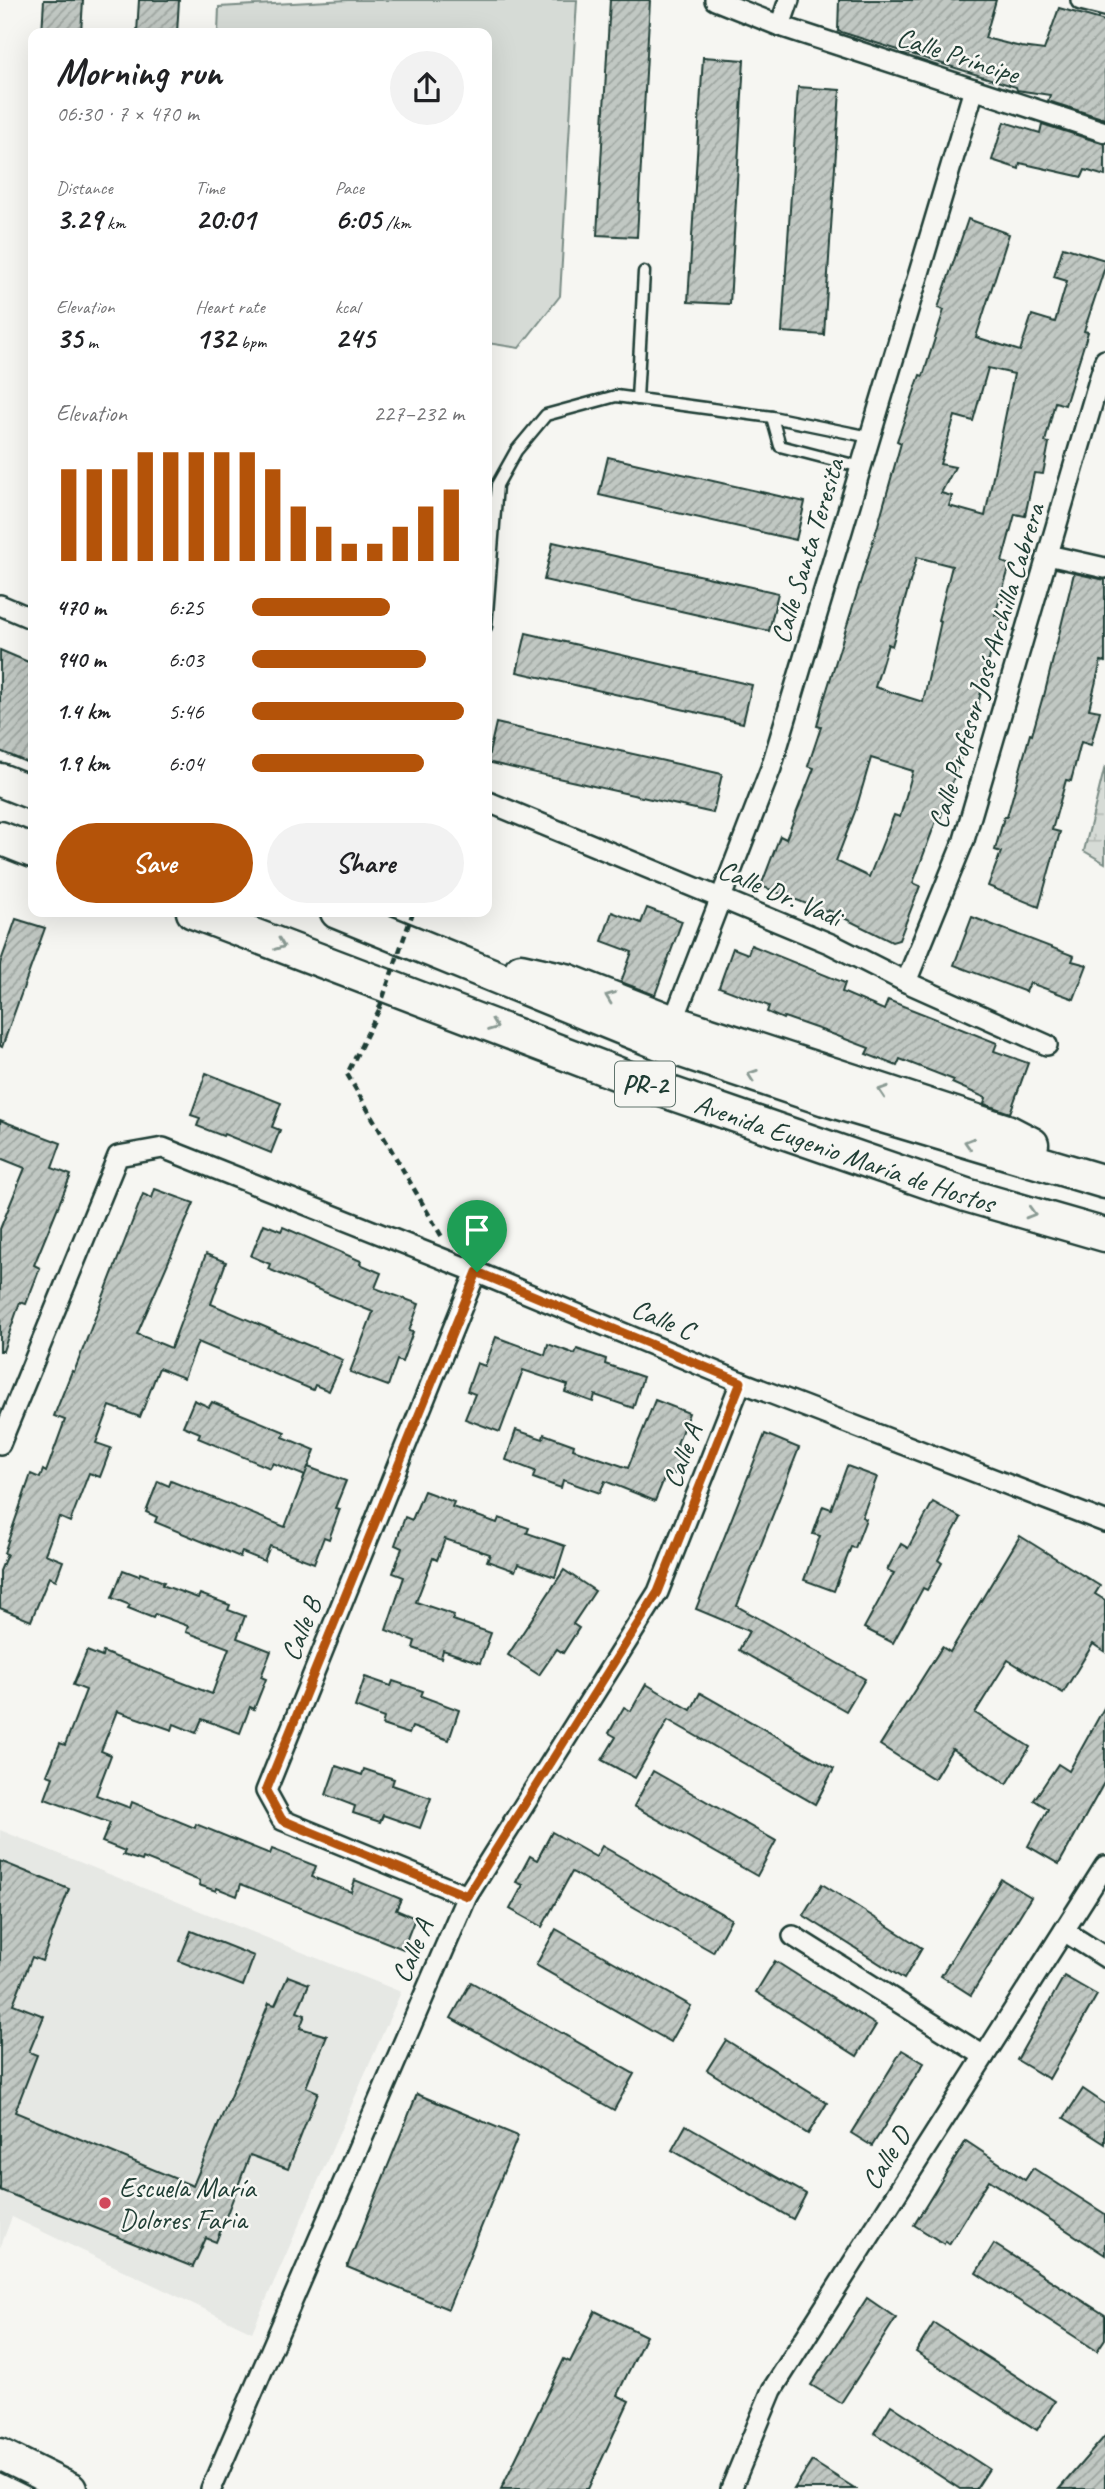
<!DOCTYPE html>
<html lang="en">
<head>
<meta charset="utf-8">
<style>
	:root { --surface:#fff; --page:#f2f2f2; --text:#202124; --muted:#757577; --accent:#b45309 }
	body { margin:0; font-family:Caveat,sans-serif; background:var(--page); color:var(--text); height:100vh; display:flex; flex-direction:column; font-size:26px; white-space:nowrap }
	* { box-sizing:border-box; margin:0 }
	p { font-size:23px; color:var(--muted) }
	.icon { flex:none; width:38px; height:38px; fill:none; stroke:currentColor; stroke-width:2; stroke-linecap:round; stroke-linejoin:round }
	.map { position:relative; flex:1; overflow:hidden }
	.panel { position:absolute; left:28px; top:28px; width:464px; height:889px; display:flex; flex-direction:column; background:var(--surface); border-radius:14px; box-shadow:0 7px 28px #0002 }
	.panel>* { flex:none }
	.pin { position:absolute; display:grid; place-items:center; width:60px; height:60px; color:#fff; margin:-72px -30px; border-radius:50% 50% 50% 0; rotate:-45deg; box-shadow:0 0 7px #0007 }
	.pin .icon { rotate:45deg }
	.round { display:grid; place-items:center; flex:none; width:74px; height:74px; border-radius:37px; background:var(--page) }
	.headline { display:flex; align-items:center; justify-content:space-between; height:119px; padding:0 28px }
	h1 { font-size:38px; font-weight:600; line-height:52px }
	.figures { display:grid; grid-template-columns:repeat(3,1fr); gap:10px; height:119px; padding:7px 28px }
	.figures div { display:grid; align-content:center }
	.figures b { font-size:30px; font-weight:600 }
	.figures small { font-size:19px; font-weight:400 }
	.figures p { font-size:19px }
	.chart { height:196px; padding:14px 28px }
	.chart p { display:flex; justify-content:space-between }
	.chart svg { width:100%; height:126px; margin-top:7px; stroke:var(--accent); stroke-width:6 }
	.primary-button { display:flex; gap:14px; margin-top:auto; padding:14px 28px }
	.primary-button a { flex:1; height:80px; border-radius:42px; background:var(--accent); color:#fff; font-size:28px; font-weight:600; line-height:80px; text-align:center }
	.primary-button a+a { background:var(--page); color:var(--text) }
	ul { padding:0 28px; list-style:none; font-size:23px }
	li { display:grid; grid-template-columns:112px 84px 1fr; align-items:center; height:52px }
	li i { height:18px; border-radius:9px; background:var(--accent) }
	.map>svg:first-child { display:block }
	.built { fill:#e6e8e4 }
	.wetland { fill:url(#wetland-marsh); stroke:#7a8c85; stroke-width:2 }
	.pitch { fill:#d6dbd6; stroke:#7a8c85; stroke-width:2 }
	.building { fill:url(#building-hatch); stroke:#1f3d34; stroke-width:2; fill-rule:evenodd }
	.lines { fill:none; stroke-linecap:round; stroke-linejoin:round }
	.service-casing { stroke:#1f3d34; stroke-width:15 }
	.minor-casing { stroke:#1f3d34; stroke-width:24 }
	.primary-casing { stroke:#1f3d34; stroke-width:35 }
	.trunk-casing { stroke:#1f3d34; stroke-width:37 }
	.path { stroke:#1f3d34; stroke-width:4.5; stroke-dasharray:7 5; stroke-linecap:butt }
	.service { stroke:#f6f6f2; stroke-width:10 }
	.minor { stroke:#f6f6f2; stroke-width:19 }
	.primary { stroke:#f6f6f2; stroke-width:30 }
	.trunk { stroke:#f6f6f2; stroke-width:32 }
	.path-bridge { stroke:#1f3d34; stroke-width:4.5; stroke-dasharray:7 5; stroke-linecap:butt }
	.oneway { stroke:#8a9a93 }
	.route-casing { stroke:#fff; stroke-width:14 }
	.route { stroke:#b45309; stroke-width:9 }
	.poi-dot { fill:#d1495b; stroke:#f6f6f2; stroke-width:2.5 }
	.labels { text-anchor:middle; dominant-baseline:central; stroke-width:5; stroke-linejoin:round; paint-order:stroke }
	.shield { fill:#f6f6f2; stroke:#60746d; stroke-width:2 }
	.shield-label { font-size:26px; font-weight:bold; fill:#1f3d34 }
	.street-label { font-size:28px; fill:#1f3d34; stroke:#f6f6f2 }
	.poi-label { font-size:28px; fill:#1f3d34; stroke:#f6f6f2; text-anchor:start }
</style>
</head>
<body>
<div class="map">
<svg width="1105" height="2489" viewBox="0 0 1105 2489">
	<defs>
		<pattern id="wetland-marsh" width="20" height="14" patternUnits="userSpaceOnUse" patternTransform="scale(1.75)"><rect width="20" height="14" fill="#d6dbd6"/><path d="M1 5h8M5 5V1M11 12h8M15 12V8" fill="none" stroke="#b7bdb8"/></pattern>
		<pattern id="building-hatch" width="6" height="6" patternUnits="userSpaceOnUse" patternTransform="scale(1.75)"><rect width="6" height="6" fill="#c1c8c3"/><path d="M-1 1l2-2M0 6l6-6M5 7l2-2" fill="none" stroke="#9ca49f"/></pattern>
	</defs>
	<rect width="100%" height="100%" fill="#f6f6f2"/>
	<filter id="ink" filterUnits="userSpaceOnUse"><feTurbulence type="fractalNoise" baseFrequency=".0143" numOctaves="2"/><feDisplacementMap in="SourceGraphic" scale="14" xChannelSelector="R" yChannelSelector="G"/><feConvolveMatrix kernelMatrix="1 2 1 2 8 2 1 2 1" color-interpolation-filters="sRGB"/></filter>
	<g filter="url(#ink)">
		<!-- built -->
		<path class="built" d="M0,1830l401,162 -149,340 -240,-115 -12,31z"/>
		<!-- wetland -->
		<path class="wetland" d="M1105,766v97l-21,-12z"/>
		<!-- pitch -->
		<path class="pitch" d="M348,0h229l-17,296 -41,52 -32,-5 -1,-310h-268l1,-26z"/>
		<!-- building -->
		<g class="building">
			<path d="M44,0h39l-2,33h-39z"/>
			<path d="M139,0h40l-2,33h-40z"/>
			<path d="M610,0h40l-13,237 -40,-2z"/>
			<path d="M839,0h157l-11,38 36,9 23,3 15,-42 46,13v98l-57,-18 2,-6 -33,-5 -1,-3 -178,-56z"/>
			<path d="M703,57l41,3 -14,244 -42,-2z"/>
			<path d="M798,87l42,3 -16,245 -42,-3z"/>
			<path d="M1004,122l36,11 2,-9 63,20v32l-20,-6 -3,7 -62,-14 -1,6 -27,-9z"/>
			<path d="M968,219l41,15 -33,103 44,14 12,-36 23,7 12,-41 -13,-4 9,-30 42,13v7l-21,64 4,1 -23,73 -10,-3 -10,40 4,1 -6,31 -9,-1 -9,43 -10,-2 -13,48 8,3 -15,50 7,2 -5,19h-2l-19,76 -37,110 -3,-1 -23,62 7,3 -21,54 -7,2 -64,-32 -1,2 -66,-26 19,-50 6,3 28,-71 -6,-2 13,-39 -4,-1 5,-20 56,-181 23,-82 -4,-2 23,-66 3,1 21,-66 -6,-2zM988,368l26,6 -29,142 -36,-10 3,-10 -11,-3 14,-26 -15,-3 15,-48 18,5zM917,557l35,9 -14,54 3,1 -18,81 -48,-15 13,-43 4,2zM871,758l42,13 -13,46 -6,-2 -25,62 -33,-16 20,-52z"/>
			<path d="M608,457l197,45 -9,38 -197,-45z"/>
			<path d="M553,542l225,51 -9,38 -225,-51z"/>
			<path d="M1074,573l31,7v82l-4,-1 -12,48 11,2 -9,34 -10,-3 -10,39 -5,-1 -14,50 8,2 -21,75 -51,-21 13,-34 -6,-2 9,-33h3l23,-83 2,1 11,-39h1z"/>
			<path d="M526,633l226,52 -9,38 -226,-51z"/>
			<path d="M0,650l33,14v101l-33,-14z"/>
			<path d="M496,723l226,51 -9,39 -226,-51z"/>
			<path d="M647,908l35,13 -27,74 -34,-13 11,-30 -30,-11 10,-29 29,11z"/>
			<path d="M972,917l102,39 -2,5 15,4 -13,34 -44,-16 -4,9 -72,-27z"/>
			<path d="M16,919l29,9 -43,119 -2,-1v-82z"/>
			<path d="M751,945l94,38 -3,9 42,18 4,-10 109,43 -3,8 34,12 -18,50 -26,-9 2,-6 -34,-15 2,-3 -54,-21 -3,7 -31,-12 3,-6 -42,-16 -43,-15 -1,2 -16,-7 2,-6 -50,-19 14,-39 15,6z"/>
			<path d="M206,1073l75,30 -9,24 8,3 -9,23 -47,-19 -1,2 -26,-10 3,-8 -9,-3z"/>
			<path d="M0,1120l61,23 -9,25 19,7 -37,90 6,3 -14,36 -6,-2 -17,49h-3v-122l25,-61 -25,-10z"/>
			<path d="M155,1189l39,14 -57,131 34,14 35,-94 20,8 -15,42 132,56 -14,31 -14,-6 -2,5 -115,-48 -14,36 -25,-10 -19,49 -30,-11 -14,37 15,5 -11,29 -11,-4 -19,49 -11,-5 -14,37 18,7 -7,19 -7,-3 -18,44 -31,-13v-37l7,-17 -3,-1 27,-79 9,4 3,-8 3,2 19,-52 -11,-4 18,-45 2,1 69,-178 9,4z"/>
			<path d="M264,1224l17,7 2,-4 78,34 -1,3 21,9 -6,15 44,16 -10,27 4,1 -11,30 -5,-2 -9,26 -38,-14 23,-60 -105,-43 2,-5 -19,-8z"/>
			<path d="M496,1337l49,18 3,-11 27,10 2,-5 29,10 -1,5 38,13 -10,31 -38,-13 -2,7 -28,-10 3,-7 -45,-15 -23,62 -35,-13 10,-25 -8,-3 10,-28 8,3z"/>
			<path d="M194,1400l15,7 3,-5 73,30 -2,5 32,13 -10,26 -32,-13 -3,5 -72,-30 2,-5 -17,-7z"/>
			<path d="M655,1400l34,13 -12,31 7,3 -10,27 -7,-2 -12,29 -50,-20 -5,12 -37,-13 -2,8 -28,-10 2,-7 -29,-11 10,-30 27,9 1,-5 30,11 -1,4 55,19z"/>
			<path d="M765,1434l34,14 -62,158 128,73 -19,32 -107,-61 10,-19 -53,-22z"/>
			<path d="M847,1466l30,11 -15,40 4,2 -11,29 -4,-1 -17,44 -30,-11 16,-44 -7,-2 10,-28 8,3z"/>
			<path d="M308,1467l38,14 -11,27 5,1 -11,30 -5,-2 -10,26 -44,-17 -6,15 -22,-9 -2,5 -85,-35 2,-5 -11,-5 12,-31 11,5 2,-5 114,46z"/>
			<path d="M424,1491l30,11 -2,5 45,16 2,-5 30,10 -2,5 38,13 -10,31 -37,-13 -3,7 -28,-10 3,-7 -45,-15 -8,21 -4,-2 -17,44 38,13 -1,5 38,13 -11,30 -37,-13 -2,8 -28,-10 2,-7 -29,-11 18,-53 -11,-4 9,-25 -7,-3 10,-28 7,3z"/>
			<path d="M933,1502l28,16 -23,42 4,3 -15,27 -4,-2 -30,55 -29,-15 30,-55 -7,-3 14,-26 7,4z"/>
			<path d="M1020,1536l80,50 -5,8 10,6v52l-12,-8 -30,49 -55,-33 -33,53 55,34 -23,37 -55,-35 -18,30 -54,-34 62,-98 8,5z"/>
			<path d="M123,1570l16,6 1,-3 24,9 -2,3 36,13 2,-4 30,11 -2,5 17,6 -8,22 34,13 -10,26 5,2 -12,30 -4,-2 -10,26 -38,-14 -6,14 -22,-9 -2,6 -55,-19 -16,40 10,4 -15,40 34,13 2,-6 63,26 1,-4 74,30 2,-5 44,17 -4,11 39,15 4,-12 46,19 -5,11 19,8 -12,31 -162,-65 -4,12 -20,-8 -1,3 -17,-6 1,-4 -57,-23 -1,3 -19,-6 2,-4 -23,-9 8,-19 -65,-24 8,-22 -6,-2 13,-32 5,2 21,-55 -13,-5 14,-34 15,6 1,-5 109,42 17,-46 -43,-16 2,-6 -33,-12 -2,4 -25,-10 2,-3 -18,-7z"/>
			<path d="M564,1570l31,21 -22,33 6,4 -16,25 -6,-4 -18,26 -31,-20z"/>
			<path d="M365,1677l26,9 2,-5 30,10 -2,5 38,14 -10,30 -37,-13 -3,7 -27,-9 2,-7 -29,-11z"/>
			<path d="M646,1684l45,26 9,-17 134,76 -19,35 -147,-84 -33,58 -33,-18 14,-23 -7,-4 15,-26 7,4z"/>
			<path d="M1105,1706v75l-46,83 -31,-18 20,-37 -14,-9 24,-36 11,7z"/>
			<path d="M336,1766l26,9 2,-6 30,10 -2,6 39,13 -11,30 -37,-13 -3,7 -27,-9 2,-7 -29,-11z"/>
			<path d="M653,1771l123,70 -19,35 -123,-70z"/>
			<path d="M552,1832l44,25 6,-11 129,73 -18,33 -141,-80 -30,55 -32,-18 13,-24 -7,-3 14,-26 7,4z"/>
			<path d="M0,1861l69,28 -27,72 -10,-4 -19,47 31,12 -15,36 8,3 -22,57 178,74 76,-183 6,2 13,-29 21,8 -12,28 8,3 -5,13 27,8 -21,51 12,5 -30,77 -38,-14 -34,87 -10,-4 -13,29 -193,-77z"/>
			<path d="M1001,1879l30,18 -60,98 -30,-19z"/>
			<path d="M822,1884l100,64 -18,31 -101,-64z"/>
			<path d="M556,1929l135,77 -20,36 -135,-77z"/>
			<path d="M191,1931l63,25 -11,30 -64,-25z"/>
			<path d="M775,1961l101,64 -19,31 -101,-64z"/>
			<path d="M1064,1976l33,19 -48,84 -32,-19z"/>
			<path d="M471,1982l163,92 -20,36 -163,-92z"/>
			<path d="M726,2040l101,63 -19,31 -101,-64z"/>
			<path d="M902,2050l22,13 -52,83 -21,-13z"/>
			<path d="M1083,2089l22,15v40l-41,-26z"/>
			<path d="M417,2094l101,42 -70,173 -101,-42z"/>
			<path d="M686,2125l120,69 -13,25 -121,-69z"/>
			<path d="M966,2141l59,39 8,-12 72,46v41l-116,-75 -40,64 -4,-3 -1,3 -30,-19z"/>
			<path d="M994,2244l111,71v24l-8,12 -121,-78z"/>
			<path d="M867,2298l29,20 -55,85 -30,-18z"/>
			<path d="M595,2311l51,25 -29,59 12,6 -41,88h-87l63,-130 6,3z"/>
			<path d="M934,2323l121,78 -18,29 -121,-78z"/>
			<path d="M891,2405l98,64 -13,20h-16l-86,-56z"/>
			<path d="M1105,2436v53h-46z"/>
			<path d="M812,2461l44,28h-62z"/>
		</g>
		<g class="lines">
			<defs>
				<g id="service">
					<path d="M637,399l7,-127"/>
					<path d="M772,417l8,29 81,21"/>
					<path d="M486,627l11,-142 19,-34 30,-36 70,-19 156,21 98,20"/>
				</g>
				<g id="minor">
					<path d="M715,0l65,26 325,106"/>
					<path d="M1081,0l24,6"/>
					<path d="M780,26l9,-26"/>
					<path d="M1048,555l57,13"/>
					<path d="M0,605l33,14"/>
					<path d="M486,801l345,143 75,38 141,63"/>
					<path d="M906,982l58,-142 141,-480"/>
					<path d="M673,1022l98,-254 203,-679"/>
					<path d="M0,1444l118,-288 45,-8 313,124 265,110 364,140"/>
					<path d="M467,1896l-185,-76 -16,-29 210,-519"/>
					<path d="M1064,1931l41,26"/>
					<path d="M793,1936l191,120"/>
					<path d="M211,2489l256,-593 191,-304 83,-210"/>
					<path d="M731,2489l41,-99 333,-524"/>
				</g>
				<path id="primary" d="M0,2454l71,35"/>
				<g id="trunk">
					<path d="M0,780l33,13"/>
					<path d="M0,838l33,13"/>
					<path id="s1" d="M193,912l457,174 316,109 139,40"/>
					<path d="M337,912l327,133 161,54 280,83"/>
					<path d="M521,970l45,10 107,42 334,109 25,13"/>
				</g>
			</defs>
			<!-- service casing -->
			<use href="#service" class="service-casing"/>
			<!-- minor casing -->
			<use href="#minor" class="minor-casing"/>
			<!-- primary casing -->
			<use href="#primary" class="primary-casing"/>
			<!-- trunk casing -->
			<use href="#trunk" class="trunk-casing"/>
			<!-- path -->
			<path class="path" d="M379,1010l-32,64 95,163"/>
			<!-- service -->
			<use href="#service" class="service"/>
			<!-- minor -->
			<use href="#minor" class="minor"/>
			<!-- primary -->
			<use href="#primary" class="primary"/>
			<!-- trunk -->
			<use href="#trunk" class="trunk"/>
			<!-- path-bridge -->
			<path class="path-bridge" d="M379,1009l34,-97"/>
		</g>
		<!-- one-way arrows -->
		<defs><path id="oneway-chevron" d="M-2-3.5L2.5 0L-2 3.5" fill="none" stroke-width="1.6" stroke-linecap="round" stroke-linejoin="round" transform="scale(1.75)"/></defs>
		<g class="oneway">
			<use href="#oneway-chevron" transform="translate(280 945) rotate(21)"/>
			<use href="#oneway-chevron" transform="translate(610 997) rotate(-159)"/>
			<use href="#oneway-chevron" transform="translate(493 1026) rotate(21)"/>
			<use href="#oneway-chevron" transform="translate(752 1075) rotate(-161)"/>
			<use href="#oneway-chevron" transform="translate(883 1091) rotate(-162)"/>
			<use href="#oneway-chevron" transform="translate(969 1143) rotate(-163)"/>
			<use href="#oneway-chevron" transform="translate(1031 1213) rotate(16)"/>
		</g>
	</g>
	<g class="lines" filter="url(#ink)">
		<defs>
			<path id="route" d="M477,1272l264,110 -83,210 -191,304 -185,-76 -16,-29z"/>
		</defs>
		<!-- route casing -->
		<use href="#route" class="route-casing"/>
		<!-- route -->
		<use href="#route" class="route"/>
	</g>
	<!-- markers -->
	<circle class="poi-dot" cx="105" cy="2203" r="7"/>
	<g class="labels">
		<!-- shield labels -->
		<rect class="shield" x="615" y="1061.5" width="60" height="45" rx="5"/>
		<g class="shield-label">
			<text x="645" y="1084">PR-2</text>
		</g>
		<!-- street labels -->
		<g class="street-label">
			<text transform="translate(958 55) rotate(18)">Calle Príncipe</text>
			<text transform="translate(807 551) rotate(-73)">Calle Santa Teresita</text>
			<text transform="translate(986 666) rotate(-73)">Calle Profesor José Archilla Cabrera</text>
			<text transform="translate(780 893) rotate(23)">Calle Dr. Vadi</text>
			<text stroke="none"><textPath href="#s1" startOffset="695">Avenida Eugenio María de Hostos</textPath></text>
			<text transform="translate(663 1319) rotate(23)">Calle C</text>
			<text transform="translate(682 1456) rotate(-69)">Calle A</text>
			<text transform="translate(301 1629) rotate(-68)">Calle B</text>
			<text transform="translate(412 1951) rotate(-67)">Calle A</text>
			<text transform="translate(886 2158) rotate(-58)">Calle D</text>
		</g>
		<!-- poi labels -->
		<g class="poi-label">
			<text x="119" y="2187">Escuela María<tspan x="119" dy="32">Dolores Faria</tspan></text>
		</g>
	</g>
</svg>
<div class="pin" style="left:477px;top:1272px;background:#1e9e55"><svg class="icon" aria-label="arrive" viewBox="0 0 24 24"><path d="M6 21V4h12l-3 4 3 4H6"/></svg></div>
<section class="panel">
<div class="headline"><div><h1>Morning run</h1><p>06:30 · 7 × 470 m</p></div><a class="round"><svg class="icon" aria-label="share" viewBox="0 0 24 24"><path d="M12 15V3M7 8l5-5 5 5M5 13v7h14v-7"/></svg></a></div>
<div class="figures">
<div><p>Distance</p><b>3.29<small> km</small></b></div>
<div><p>Time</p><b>20:01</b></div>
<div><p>Pace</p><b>6:05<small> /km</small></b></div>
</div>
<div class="figures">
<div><p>Elevation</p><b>35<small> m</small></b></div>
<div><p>Heart rate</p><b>132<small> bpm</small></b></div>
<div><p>kcal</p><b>245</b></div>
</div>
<div class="chart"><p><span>Elevation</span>227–232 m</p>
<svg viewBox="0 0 160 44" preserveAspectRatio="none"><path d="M5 44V12M15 44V12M25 44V12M35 44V6M45 44V6M55 44V6M65 44V6M75 44V6M85 44V12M95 44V25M105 44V32M115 44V38M125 44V38M135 44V32M145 44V25M155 44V19"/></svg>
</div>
<ul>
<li><b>470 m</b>6:25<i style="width:65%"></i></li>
<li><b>940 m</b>6:03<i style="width:82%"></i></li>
<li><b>1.4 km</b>5:46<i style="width:100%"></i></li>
<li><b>1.9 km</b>6:04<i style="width:81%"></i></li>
</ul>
<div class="primary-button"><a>Save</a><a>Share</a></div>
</section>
</div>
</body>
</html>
